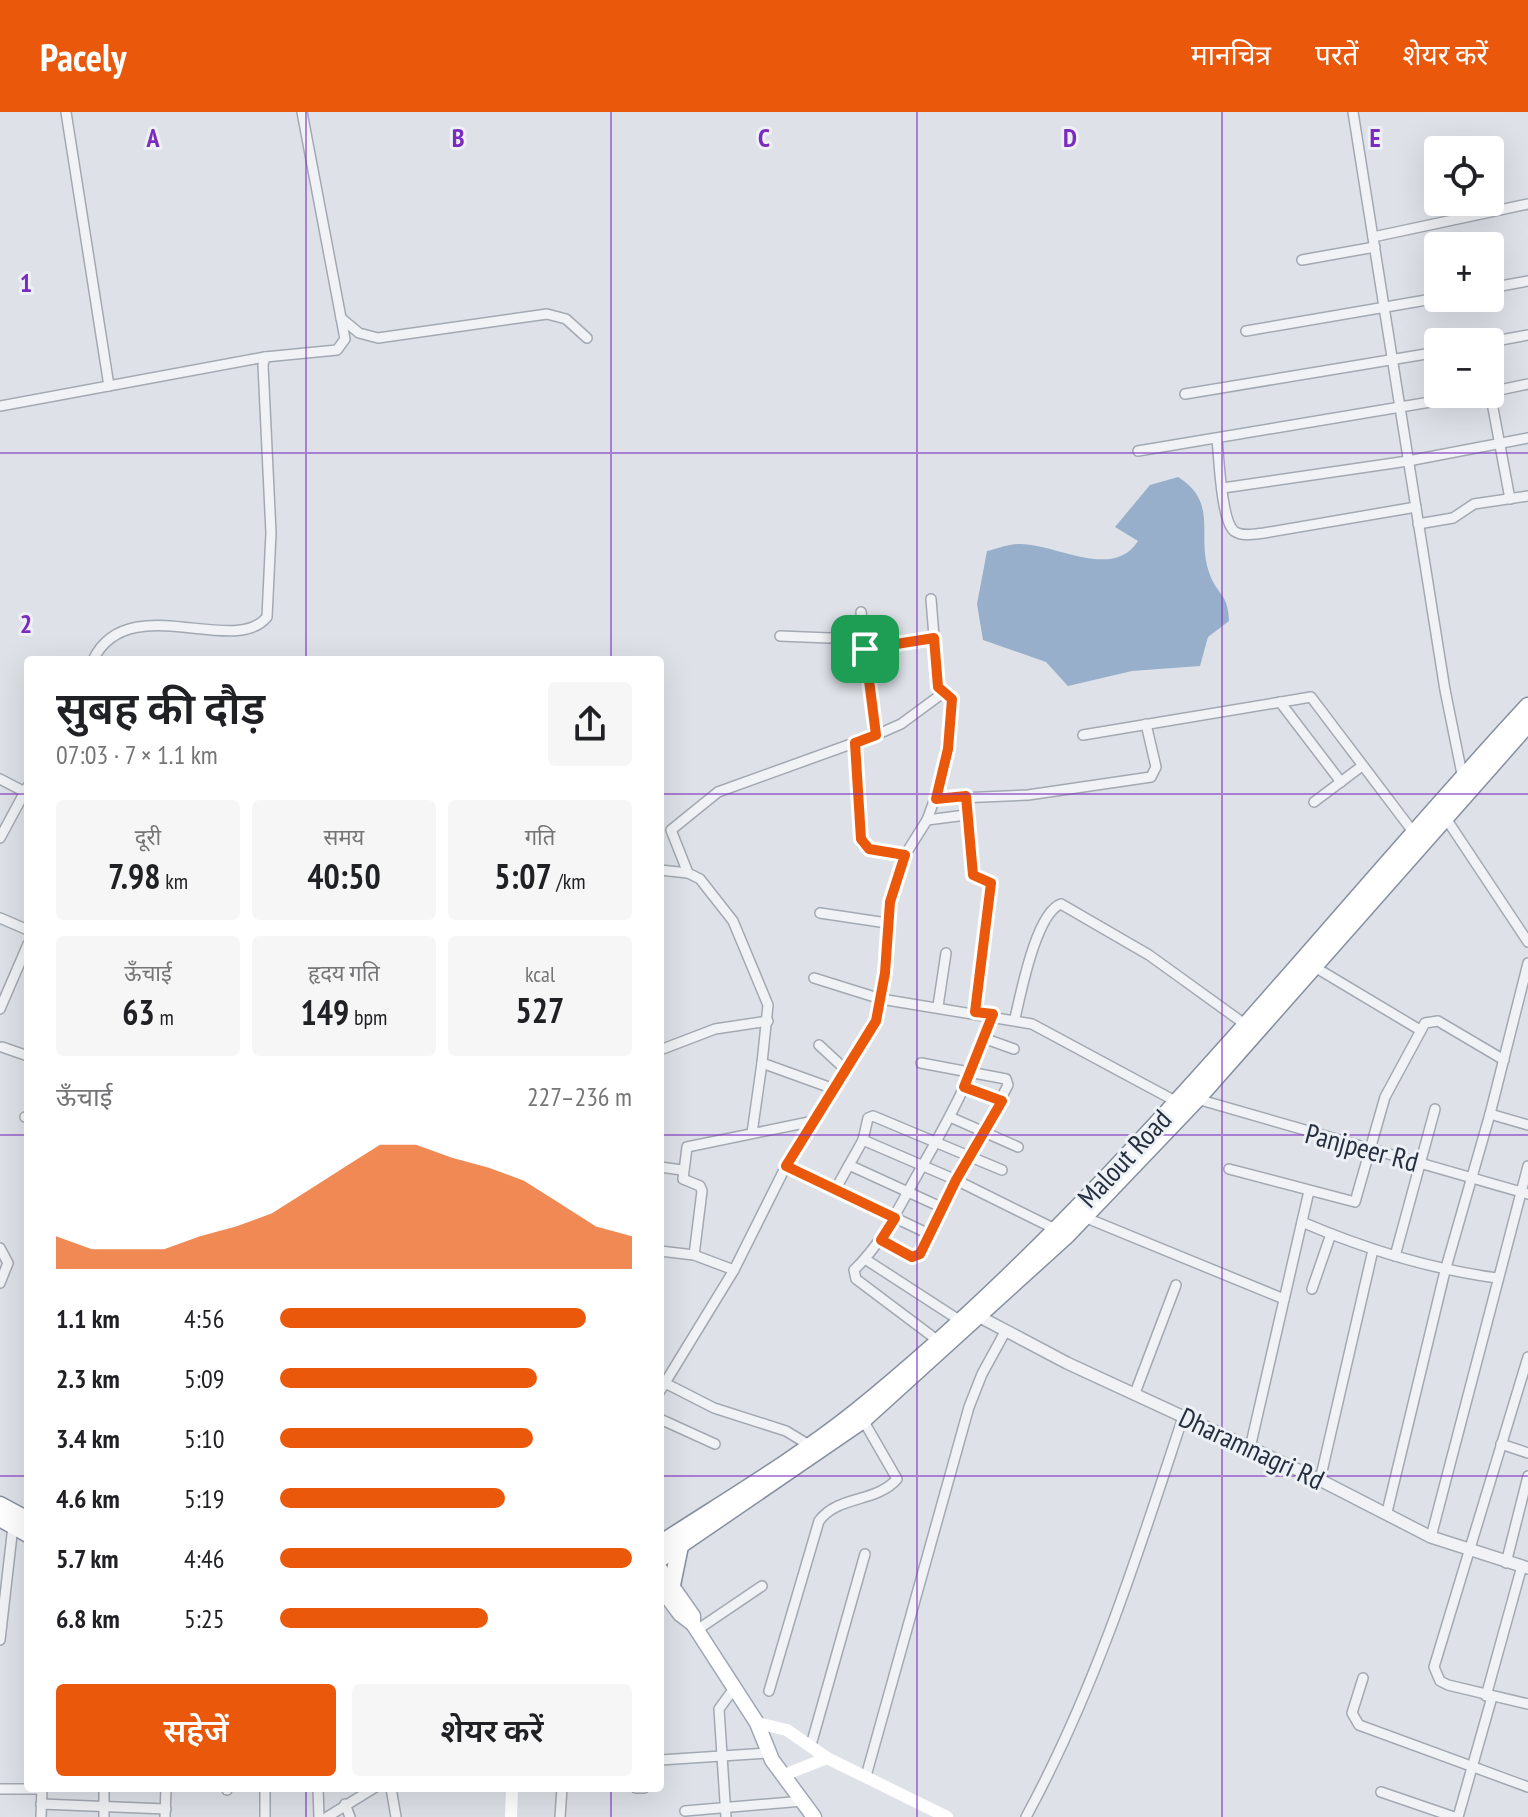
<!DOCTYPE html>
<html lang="hi">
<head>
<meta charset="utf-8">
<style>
	:root { --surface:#fff; --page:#f6f6f6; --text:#202124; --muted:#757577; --accent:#ea580c }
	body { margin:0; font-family:"PT Sans Narrow","Noto Sans Devanagari",sans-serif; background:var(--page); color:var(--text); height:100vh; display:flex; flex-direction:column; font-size:30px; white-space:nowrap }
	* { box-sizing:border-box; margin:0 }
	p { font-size:26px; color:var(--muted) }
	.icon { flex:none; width:44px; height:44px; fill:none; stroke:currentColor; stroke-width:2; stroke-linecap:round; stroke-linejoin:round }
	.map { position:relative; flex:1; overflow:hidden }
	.panel { position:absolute; left:24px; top:544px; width:640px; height:1136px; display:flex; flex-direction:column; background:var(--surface); border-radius:8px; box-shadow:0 8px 32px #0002 }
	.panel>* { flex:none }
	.buttons { position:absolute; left:1424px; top:24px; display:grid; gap:16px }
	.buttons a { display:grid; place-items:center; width:80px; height:80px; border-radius:8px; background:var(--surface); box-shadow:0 8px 32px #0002; font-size:40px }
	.pin { position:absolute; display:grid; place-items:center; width:68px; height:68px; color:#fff; margin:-34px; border-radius:16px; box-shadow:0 4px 12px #0006 }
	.round { display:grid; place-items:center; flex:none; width:84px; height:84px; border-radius:8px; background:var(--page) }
	.headline { display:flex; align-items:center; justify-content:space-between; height:136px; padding:0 32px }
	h1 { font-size:44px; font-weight:600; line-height:60px }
	.metrics { display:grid; grid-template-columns:repeat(3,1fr); gap:12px; height:136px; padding:8px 32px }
	.metrics div { display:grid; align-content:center; border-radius:8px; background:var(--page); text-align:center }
	.metrics b { font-size:34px; font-weight:600 }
	.metrics small { font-size:22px; font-weight:400 }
	.metrics p { font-size:22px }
	.chart { height:224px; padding:16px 32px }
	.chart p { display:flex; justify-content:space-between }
	.chart svg { width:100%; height:144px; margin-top:8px; fill:var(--accent); opacity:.7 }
	.cta { display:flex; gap:16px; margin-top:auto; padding:16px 32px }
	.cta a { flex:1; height:92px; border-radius:8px; background:var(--accent); color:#fff; font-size:32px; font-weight:600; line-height:92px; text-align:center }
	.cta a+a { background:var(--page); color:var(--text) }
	ul { padding:0 32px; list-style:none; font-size:26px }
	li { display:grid; grid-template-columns:128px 96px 1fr; align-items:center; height:60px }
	li i { height:20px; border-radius:10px; background:var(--accent) }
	header { display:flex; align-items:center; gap:48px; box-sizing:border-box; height:112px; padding:0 40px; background:var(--accent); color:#fff }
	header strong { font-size:38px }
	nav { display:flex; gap:44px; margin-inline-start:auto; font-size:28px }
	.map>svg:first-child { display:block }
	.water { fill:#97afca }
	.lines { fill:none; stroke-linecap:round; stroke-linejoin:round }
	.minor-casing { stroke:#a3a9b2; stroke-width:12 }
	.tertiary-casing { stroke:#a3a9b2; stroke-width:14 }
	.primary-casing { stroke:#9da6b4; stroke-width:17 }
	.trunk-casing { stroke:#858f9f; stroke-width:19 }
	.minor { stroke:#f0f2f6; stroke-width:9 }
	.tertiary { stroke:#f0f2f6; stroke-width:11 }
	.secondary { stroke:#fff; stroke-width:12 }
	.primary { stroke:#fff; stroke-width:14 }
	.trunk { stroke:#fff; stroke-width:16 }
	.route-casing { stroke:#fff; stroke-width:16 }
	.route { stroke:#ea580c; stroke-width:10 }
	.grid { fill:none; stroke:#7b2cbf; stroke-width:2; stroke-opacity:0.55 }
	.labels { text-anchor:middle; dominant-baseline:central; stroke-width:6; stroke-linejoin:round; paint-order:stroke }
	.street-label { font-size:28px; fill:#262f3f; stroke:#edf1f6 }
	.grid-label { font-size:26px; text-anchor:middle; font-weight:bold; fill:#7b2cbf; stroke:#edf1f6; stroke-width:6; stroke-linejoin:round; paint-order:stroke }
</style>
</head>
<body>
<header>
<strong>Pacely</strong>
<nav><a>मानचित्र</a><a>परतें</a><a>शेयर करें</a></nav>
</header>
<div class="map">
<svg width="1528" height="1705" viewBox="0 0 1528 1705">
	<rect width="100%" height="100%" fill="#dee2e8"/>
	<!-- water -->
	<path class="water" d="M1178,365c42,26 17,59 32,98 8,21 18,18 19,46l-21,16 -8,29 -68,5 -64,15 -22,-24 -63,-22 -6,-36 10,-53c10,-2 21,-7 32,-7 35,-1 94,37 119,-3l-23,-14 35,-42z"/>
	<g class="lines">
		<defs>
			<g id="minor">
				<path d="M66,0l43,274"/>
				<path d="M1353,0l92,578 18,89"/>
				<path d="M1373,125l155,-33"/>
				<path d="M1302,148l73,-13"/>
				<path d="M1490,176l38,-7"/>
				<path d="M341,206l18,15 19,5 169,-24 19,5 21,19"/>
				<path d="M1246,219l192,-33"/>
				<path d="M1490,230l38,-7"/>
				<path d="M1490,280l20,107"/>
				<path d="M1490,280l38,-8"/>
				<path d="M1185,282l253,-42"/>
				<path d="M0,294l265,-49"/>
				<path d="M1217,327c2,18 4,81 17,92 8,6 21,3 30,2l152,-26"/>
				<path d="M1138,339l340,-57"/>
				<path d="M1223,376l185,-27 120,-23"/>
				<path d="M1418,412l35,-6 21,-14 54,-8"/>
				<path d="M861,500l15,123"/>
				<path d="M780,524l49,2 34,-3"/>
				<path d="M865,537l69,-11"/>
				<path d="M93,548c35,-72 141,-2 174,-43l4,-84 -8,-168 2,-8 72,-7 8,-11 -43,-227"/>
				<path d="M1280,590l61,80"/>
				<path d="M1083,623l228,-38 103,136"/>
				<path d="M855,631l7,101 7,5 36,6"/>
				<path d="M0,667l25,13"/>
				<path d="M966,684l6,76 19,11 -16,129"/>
				<path d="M936,687l92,-4 123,-18 5,-10 -10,-43"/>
				<path d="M1314,690l48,-36"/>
				<path d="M1445,705l83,125"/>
				<path d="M927,708l39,-5"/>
				<path d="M0,726l28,-52"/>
				<path d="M660,758l28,3 12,6 33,42 35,84 -6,58 72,26"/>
				<path d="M688,761l-17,-43 47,-38 158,-57 25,-11 42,-31"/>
				<path d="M820,801l67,10"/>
				<path d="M0,806l28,12"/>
				<path d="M1313,854l107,64"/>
				<path d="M814,866l67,21 151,25 145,78"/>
				<path d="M938,894l8,-53"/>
				<path d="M0,897l28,-65"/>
				<path d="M1015,906c6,-25 21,-105 46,-114l88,51 97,70"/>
				<path d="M986,927l28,10"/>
				<path d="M819,933l28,26"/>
				<path d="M2,935l26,9"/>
				<path d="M660,938l55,-21 53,-8"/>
				<path d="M964,975l38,14"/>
				<path d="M1197,987l331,95"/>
				<path d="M1490,1002l38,11"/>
				<path d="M25,1005l3,1"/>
				<path d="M950,1005l68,30"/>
				<path d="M752,1021l10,-70"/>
				<path d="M863,1028l93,40 101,50"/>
				<path d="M849,1053l94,43"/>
				<path d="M786,1054l143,68"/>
				<path d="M660,1055l22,3"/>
				<path d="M1229,1057l126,33 30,-105 40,-74 13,-2 66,39"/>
				<path d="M835,1078l28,-50 5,-22 5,-2 129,54"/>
				<path d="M1084,1105l200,82"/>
				<path d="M1302,1110c63,27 127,47 195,56"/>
				<path d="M881,1128l31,17 8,-3 88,-169 -2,-6 -85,-16"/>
				<path d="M0,1136l8,15 -8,20"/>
				<path d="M660,1139l34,4 40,15"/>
				<path d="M694,1143l8,-64 -2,-5 -17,-7 4,-32 127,-26"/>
				<path d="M1395,1144l40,-147"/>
				<path d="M865,1147l94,61"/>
				<path d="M1312,1177l19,-55"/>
				<path d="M937,1228l-81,-61 -2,-9c28,-27 43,-59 62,-93 30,-52 59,-105 77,-163"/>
				<path d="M1528,1245l-94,310 6,14 8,4 80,19"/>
				<path d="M665,1271l49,25 72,23 23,14"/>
				<path d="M660,1279l74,-121 52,-104 90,-145 9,-48 5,-71 15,-47 22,-35 15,-41 10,-80 -14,-12 -7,-88"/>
				<path d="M1135,1281l41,-108"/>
				<path d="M660,1307l55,25"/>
				<path d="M1501,1332l27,9"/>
				<path d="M1250,1336l59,-257"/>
				<path d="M1320,1368l53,-230"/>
				<path d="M1387,1400l58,-241 45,-157 38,-151"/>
				<path d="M1431,1425l97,-371"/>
				<path d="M1506,1451l22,-87"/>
				<path d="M697,1518l65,-44"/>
				<path d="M0,1528l13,-114"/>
				<path d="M1363,1566l-11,35 7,12 169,62"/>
				<path d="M769,1579l50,-170c19,-26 57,-18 78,-42l-34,-59"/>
				<path d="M1486,1584l36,-130"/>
				<path d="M811,1633l54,-191"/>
				<path d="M660,1648l109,-7"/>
				<path d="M866,1664l103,-369 13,-33 23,-42"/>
				<path d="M265,1676v29"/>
				<path d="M318,1676l1,29"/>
				<path d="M391,1676l5,29"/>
				<path d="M636,1676h8"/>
				<path d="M0,1677h42"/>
				<path d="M227,1678v-2"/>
				<path d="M1381,1680l73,25"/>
				<path d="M41,1692l125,5"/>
				<path d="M345,1692l5,13"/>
				<path d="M685,1699l118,-10"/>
				<path d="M41,1705l1,-29"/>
				<path d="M104,1705v-29"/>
				<path d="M165,1705l1,-29"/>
				<path d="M327,1705l47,-29"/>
				<path d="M560,1705l2,-29"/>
				<path d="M726,1705l-7,-108 16,-22"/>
				<path d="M1026,1705c69,-127 112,-263 157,-400"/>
				<path d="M1458,1705l34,-120"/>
			</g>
			<path id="tertiary" d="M980,1205l87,46 253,117 111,57 97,31"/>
			<g id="primary">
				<path d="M660,1457l33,47v8l64,99 15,37 42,57"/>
				<path d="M660,1475l20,27 13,10"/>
			</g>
			<g id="trunk">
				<path d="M0,1393l28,15"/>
				<path d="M0,1406l28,16"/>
				<path d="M660,1432c66,-43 136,-84 197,-133 253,-205 451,-467 671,-705"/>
				<path d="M660,1447l203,-139 204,-185 130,-136 331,-375"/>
				<path d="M672,1473l8,-39"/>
			</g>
		</defs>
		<!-- minor casing -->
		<use href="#minor" class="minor-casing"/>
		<!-- tertiary casing -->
		<use href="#tertiary" class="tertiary-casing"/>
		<!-- primary casing -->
		<use href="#primary" class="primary-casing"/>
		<!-- trunk casing -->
		<use href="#trunk" class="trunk-casing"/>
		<!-- minor -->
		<use href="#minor" class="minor"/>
		<!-- tertiary -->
		<use href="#tertiary" class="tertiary"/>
		<!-- secondary -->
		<g class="secondary">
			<path d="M757,1611l30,7 40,28 120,59"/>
			<path d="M784,1663l43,-17"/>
			<path d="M511,1705l1,-29"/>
		</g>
		<!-- primary -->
		<use href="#primary" class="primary"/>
		<!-- trunk -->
		<use href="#trunk" class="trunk"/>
	</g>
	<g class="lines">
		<defs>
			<path id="route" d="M934,526l4,49 14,12 -4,50 -12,50 30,-3 7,79 18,8 -16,129 18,2 -29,73 38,14 -46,79 -36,74 -8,3 -31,-17 14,-22 -109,-52 90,-145 9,-48 5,-71 15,-47 -36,-6 -8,-10 -6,-96 21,-8 -11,-86z"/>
		</defs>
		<!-- route casing -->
		<use href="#route" class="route-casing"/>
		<!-- route -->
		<use href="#route" class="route"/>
	</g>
	<!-- grid -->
	<path class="grid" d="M306,0v548M611,0v548M917,0v1705M1222,0v1705M0,341h1528M0,682h28M660,682h868M0,1023h28M660,1023h868M0,1364h28M660,1364h868M306,1676v29M611,1676v29"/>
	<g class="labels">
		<!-- street labels -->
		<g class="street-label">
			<text transform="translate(1362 1035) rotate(15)">Panjpeer Rd</text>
			<text transform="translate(1124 1046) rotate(-47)">Malout Road</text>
			<text transform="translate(1252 1336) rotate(25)">Dharamnagri Rd</text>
		</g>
	</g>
	<g class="grid-label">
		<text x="153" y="35">A</text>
		<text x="458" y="35">B</text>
		<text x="764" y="35">C</text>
		<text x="1070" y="35">D</text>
		<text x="1375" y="35">E</text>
		<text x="26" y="180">1</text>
		<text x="26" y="521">2</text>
	</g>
</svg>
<div class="buttons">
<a><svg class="icon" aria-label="locate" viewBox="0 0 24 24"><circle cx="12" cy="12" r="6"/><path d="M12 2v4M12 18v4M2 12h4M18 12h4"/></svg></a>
<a>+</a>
<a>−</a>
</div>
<div class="pin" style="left:865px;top:537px;background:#1e9e55"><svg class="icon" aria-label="arrive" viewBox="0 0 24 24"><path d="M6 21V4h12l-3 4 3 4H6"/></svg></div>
<section class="panel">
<div class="headline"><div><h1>सुबह की दौड़</h1><p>07:03 · 7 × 1.1 km</p></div><a class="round"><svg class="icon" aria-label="share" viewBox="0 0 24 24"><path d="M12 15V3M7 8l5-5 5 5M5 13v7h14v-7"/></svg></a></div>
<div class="metrics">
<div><p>दूरी</p><b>7.98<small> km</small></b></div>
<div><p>समय</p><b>40:50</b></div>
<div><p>गति</p><b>5:07<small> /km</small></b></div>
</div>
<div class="metrics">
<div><p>ऊँचाई</p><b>63<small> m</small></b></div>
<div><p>हृदय गति</p><b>149<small> bpm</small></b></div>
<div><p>kcal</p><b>527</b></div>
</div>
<div class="chart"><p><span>ऊँचाई</span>227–236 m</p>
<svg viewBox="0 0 160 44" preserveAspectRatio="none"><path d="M0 44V34L10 38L20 38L30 38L40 34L50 31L60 27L70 20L80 13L90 6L100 6L110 10L120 13L130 17L140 24L150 31L160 34V44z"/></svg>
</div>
<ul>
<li><b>1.1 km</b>4:56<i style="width:87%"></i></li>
<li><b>2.3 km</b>5:09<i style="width:73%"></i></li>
<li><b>3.4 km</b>5:10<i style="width:72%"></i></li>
<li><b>4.6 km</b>5:19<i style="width:64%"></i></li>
<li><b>5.7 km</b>4:46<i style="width:100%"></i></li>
<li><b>6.8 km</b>5:25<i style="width:59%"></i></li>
</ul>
<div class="cta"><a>सहेजें</a><a>शेयर करें</a></div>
</section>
</div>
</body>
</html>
